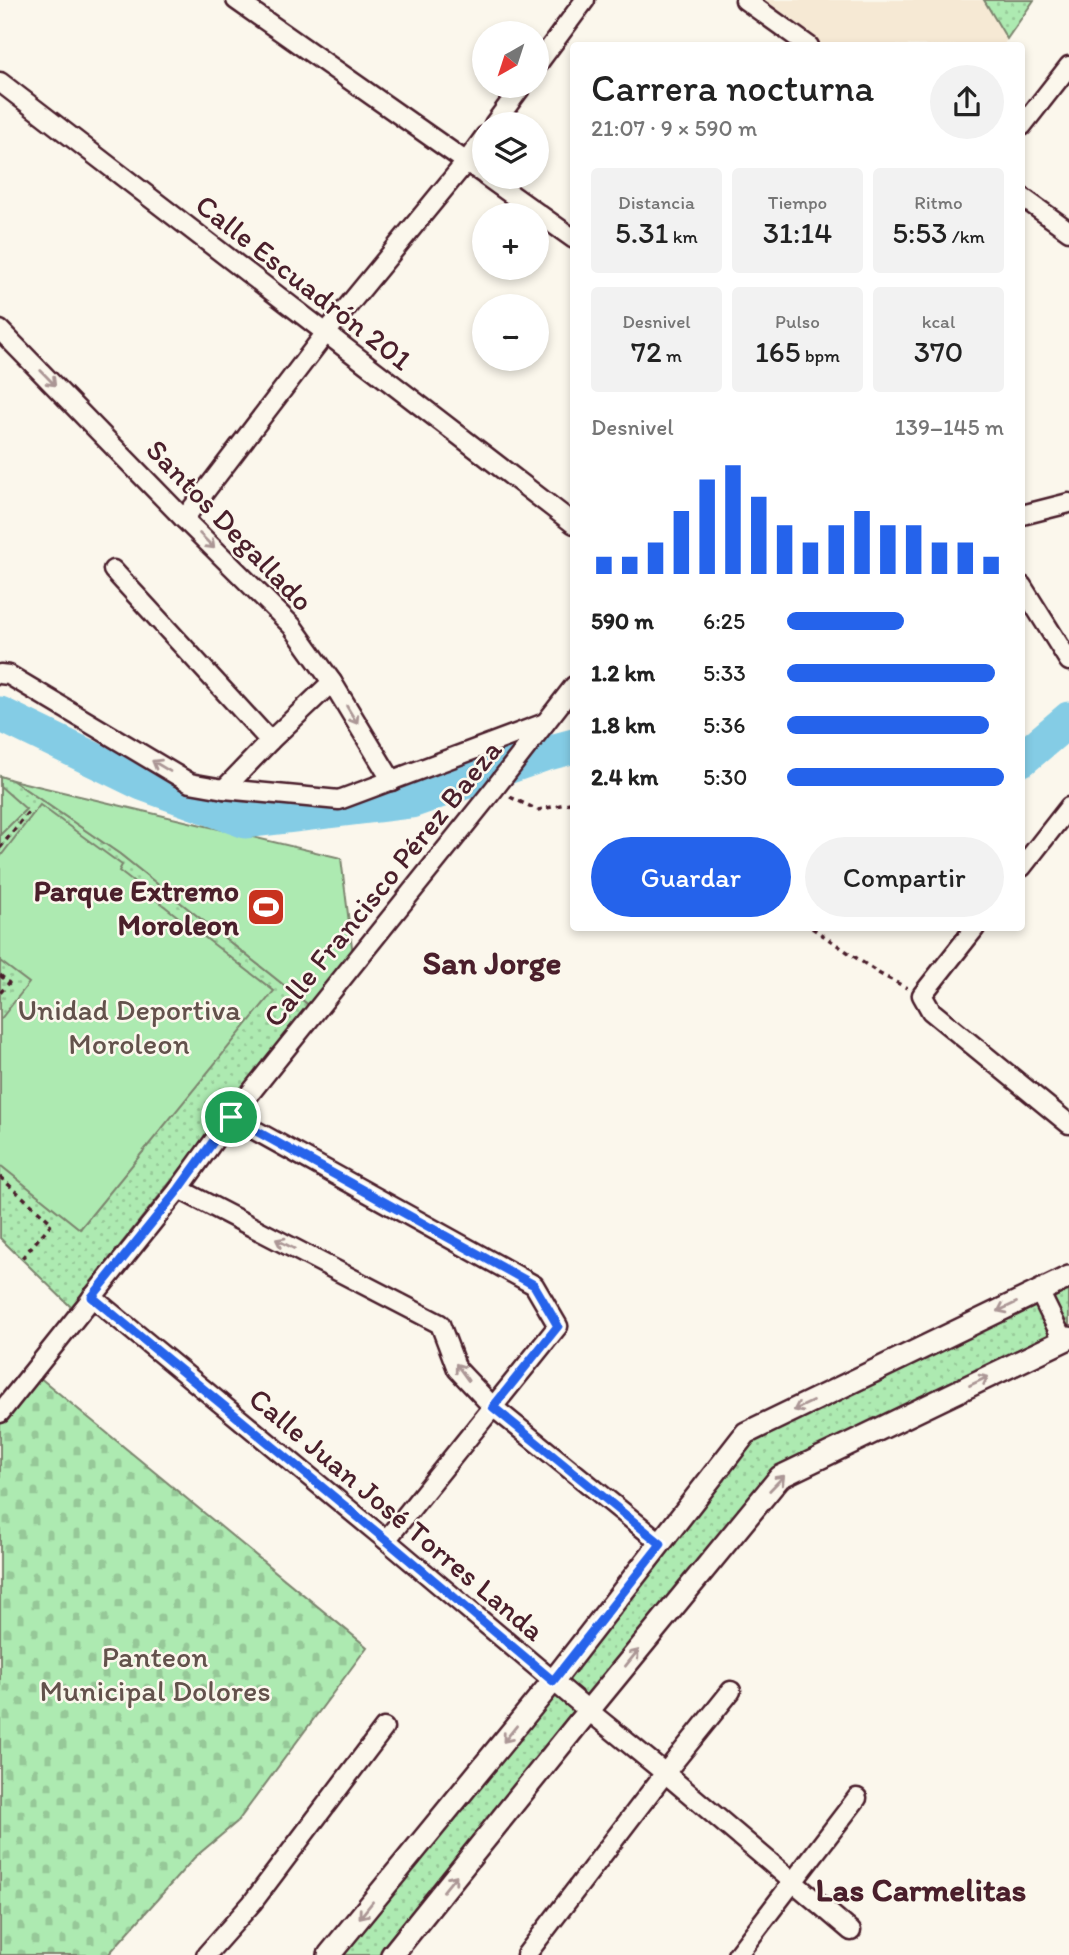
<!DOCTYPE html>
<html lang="es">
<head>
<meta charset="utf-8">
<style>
	:root { --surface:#fff; --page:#f2f2f2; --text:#222; --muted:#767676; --accent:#2563eb }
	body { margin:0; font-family:Itim,sans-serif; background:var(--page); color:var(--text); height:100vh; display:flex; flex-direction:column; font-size:26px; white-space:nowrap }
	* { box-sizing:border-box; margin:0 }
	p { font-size:23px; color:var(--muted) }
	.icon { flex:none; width:38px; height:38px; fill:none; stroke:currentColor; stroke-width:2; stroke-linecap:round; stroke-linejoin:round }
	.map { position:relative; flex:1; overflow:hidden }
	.sheet { position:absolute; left:570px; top:42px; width:455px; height:889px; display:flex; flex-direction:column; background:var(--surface); border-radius:7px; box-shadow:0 4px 10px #0003 }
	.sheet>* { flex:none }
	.needle { width:46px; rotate:219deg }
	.controls { position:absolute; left:472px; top:21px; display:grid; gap:14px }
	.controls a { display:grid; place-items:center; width:77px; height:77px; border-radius:50%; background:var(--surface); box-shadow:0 4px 10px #0003; font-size:35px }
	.pin { position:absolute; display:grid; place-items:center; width:60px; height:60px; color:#fff; margin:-30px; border:4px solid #fff; border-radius:50%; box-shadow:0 2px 7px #0007 }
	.round { display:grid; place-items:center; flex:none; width:74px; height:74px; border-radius:37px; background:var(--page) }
	.overview { display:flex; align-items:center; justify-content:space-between; height:119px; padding:0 21px }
	h1 { font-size:38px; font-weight:600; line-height:52px }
	.metrics { display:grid; grid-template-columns:repeat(3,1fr); gap:10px; height:119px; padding:7px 21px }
	.metrics div { display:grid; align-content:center; border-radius:7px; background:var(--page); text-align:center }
	.metrics b { font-size:30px; font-weight:600 }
	.metrics small { font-size:19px; font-weight:400 }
	.metrics p { font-size:19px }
	.chart { height:196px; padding:14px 21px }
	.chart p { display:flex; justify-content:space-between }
	.chart svg { width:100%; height:126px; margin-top:7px; stroke:var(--accent); stroke-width:6 }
	.button { display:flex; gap:14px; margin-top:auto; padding:14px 21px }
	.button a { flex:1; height:80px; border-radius:42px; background:var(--accent); color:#fff; font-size:28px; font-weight:600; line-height:80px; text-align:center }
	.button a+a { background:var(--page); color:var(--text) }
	ul { padding:0 21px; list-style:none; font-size:23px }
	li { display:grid; grid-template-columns:112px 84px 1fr; align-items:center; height:52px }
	li i { height:18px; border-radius:9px; background:var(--accent) }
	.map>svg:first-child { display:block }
	.built { fill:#f6e9d4 }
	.green { fill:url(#green-dots); stroke:#7c846e; stroke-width:2 }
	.cemetery { fill:url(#cemetery-stones); stroke:#7c846e; stroke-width:2 }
	.pitch { fill:#adeab1; stroke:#7c846e; stroke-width:2 }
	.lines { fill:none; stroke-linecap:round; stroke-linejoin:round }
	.river { stroke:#84cce5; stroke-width:35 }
	.minor-casing { stroke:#4a1f2b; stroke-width:23 }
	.tertiary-casing { stroke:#4a1f2b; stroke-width:26 }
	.path { stroke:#4a1f2b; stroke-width:3.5; stroke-dasharray:5 5; stroke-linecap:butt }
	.minor { stroke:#fbf7ec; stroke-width:18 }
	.tertiary { stroke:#fbf7ec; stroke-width:21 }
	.oneway { stroke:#ab9695 }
	.route-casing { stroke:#fff; stroke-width:14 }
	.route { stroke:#2563eb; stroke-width:9 }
	.labels { text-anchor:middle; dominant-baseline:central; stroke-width:5; stroke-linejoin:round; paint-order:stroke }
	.street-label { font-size:30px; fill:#4a1f2b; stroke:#fbf7ec }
	.poi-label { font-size:30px; font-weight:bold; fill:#4a1f2b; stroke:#fbf7ec; text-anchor:end }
	.park-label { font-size:30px; fill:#63524c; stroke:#fbf7ec }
	.quarter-label { font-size:33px; font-weight:bold; fill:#4a1f2b; stroke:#fbf7ec }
</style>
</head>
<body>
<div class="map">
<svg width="1069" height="1955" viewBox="0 0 1069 1955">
	<defs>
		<pattern id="green-dots" width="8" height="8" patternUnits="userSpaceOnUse" patternTransform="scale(1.75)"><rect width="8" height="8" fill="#adeab1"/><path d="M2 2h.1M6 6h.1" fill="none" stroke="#96c898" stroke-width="1.8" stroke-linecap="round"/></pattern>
		<pattern id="cemetery-stones" width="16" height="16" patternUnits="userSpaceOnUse" patternTransform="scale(1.75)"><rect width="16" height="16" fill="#adeab1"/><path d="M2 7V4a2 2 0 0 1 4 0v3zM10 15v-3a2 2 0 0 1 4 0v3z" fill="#96c898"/></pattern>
	</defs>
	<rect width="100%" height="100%" fill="#fbf7ec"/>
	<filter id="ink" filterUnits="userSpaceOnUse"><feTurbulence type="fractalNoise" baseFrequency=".0143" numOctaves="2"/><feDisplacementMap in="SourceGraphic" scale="14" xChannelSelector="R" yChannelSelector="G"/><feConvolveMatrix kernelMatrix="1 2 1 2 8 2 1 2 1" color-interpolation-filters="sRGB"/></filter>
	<g filter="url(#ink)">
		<!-- built -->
		<path class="built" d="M763,0h221l23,39 -4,7 -184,-1 -58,-43z"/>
		<!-- green -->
		<g class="green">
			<path d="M984,0h50l-27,39z"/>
			<path d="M0,776l12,4 108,74 190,152 -239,301 -71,-69z"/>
			<path d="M1069,1280v57l-289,140 -388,478h-63l418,-519z"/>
		</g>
		<!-- cemetery -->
		<path class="cemetery" d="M33,1372l334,275 -129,174 -44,37 -86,97h-108v-542z"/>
		<!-- pitch -->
		<g class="pitch">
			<path d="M12,780l329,78 12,97 -43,51 -190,-152z"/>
			<path d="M0,786l26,23 -26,26z"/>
			<path d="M40,805l82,60 -3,6 155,120 -194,238 -80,-64v-145l29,-37 -29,-22v-104z"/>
		</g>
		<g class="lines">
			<!-- river -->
			<g class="river">
				<path d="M0,714l142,69 104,38 165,-20 133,-47 30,-8"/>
				<path d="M1022,759l47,-40"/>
			</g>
			<defs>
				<g id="minor">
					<path d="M236,0l249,175"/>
					<path d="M745,0l64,46"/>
					<path d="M537,65l48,-65"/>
					<path d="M0,82l574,442"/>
					<path d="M494,124l28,-38"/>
					<path d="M1022,126l47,-60"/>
					<path d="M487,177l87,62"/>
					<path d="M1022,197l47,34"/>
					<path d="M0,330l184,189 108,107 40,56 60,99"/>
					<path d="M1022,515l47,-12"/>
					<path d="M184,519l141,-185 141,-172 19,-26"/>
					<path d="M113,570l157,171"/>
					<path d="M1022,586l47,75"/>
					<path d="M0,674l9,1 181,108 34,6 115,11 206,-77"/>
					<path d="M224,789l46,-48 62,-59"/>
					<path d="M1022,867l47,-60"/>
					<path d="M975,928l-53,67 9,16 138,113"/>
					<path d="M231,1117l303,168 24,41 -172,214"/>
					<path d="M179,1189l261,135 17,45 36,38 168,136"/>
					<path d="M1039,1291l24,49"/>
					<path d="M92,1297l294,243 203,171 76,62 186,158"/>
					<path d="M0,1413l179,-224 52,-72 263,-328 80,-103"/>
					<path d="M206,1955l46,-52 132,-175"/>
					<path d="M526,1955l139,-182 66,-82"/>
					<path d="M737,1955l120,-157"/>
				</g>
				<g id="tertiary">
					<path d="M329,1955l224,-274 193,-248 323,-156"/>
					<path d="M392,1955l188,-234 200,-244 289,-139"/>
				</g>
			</defs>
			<!-- minor casing -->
			<use href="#minor" class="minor-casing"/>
			<!-- tertiary casing -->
			<use href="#tertiary" class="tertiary-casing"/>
			<!-- path -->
			<g class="path">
				<path d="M510,797l28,13 36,-8"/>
				<path d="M0,848l29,-37"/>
				<path d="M812,928l68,46 27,14"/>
				<path d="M0,975l9,8 -9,10"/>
				<path d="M0,1177l52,46 -30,35"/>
			</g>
			<!-- minor -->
			<use href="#minor" class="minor"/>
			<!-- tertiary -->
			<use href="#tertiary" class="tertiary"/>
		</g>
		<!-- one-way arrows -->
		<defs><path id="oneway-shaft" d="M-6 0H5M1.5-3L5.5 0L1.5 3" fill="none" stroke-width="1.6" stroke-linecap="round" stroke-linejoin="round" transform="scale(1.75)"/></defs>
		<g class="oneway">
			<use href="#oneway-shaft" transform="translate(48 378) rotate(46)"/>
			<use href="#oneway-shaft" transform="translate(207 541) rotate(45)"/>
			<use href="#oneway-shaft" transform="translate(352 715) rotate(59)"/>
			<use href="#oneway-shaft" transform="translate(161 766) rotate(-149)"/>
			<use href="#oneway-shaft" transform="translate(285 1244) rotate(-153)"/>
			<use href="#oneway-shaft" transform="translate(1007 1307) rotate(154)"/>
			<use href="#oneway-shaft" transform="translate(462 1372) rotate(-126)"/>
			<use href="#oneway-shaft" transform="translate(979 1381) rotate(-26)"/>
			<use href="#oneway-shaft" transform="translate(803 1406) rotate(154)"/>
			<use href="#oneway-shaft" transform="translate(777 1483) rotate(-46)"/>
			<use href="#oneway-shaft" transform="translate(632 1658) rotate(-51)"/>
			<use href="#oneway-shaft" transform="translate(510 1734) rotate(129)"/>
			<use href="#oneway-shaft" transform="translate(450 1883) rotate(-51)"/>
			<use href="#oneway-shaft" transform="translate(366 1910) rotate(129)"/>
		</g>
	</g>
	<g class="lines" filter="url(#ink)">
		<defs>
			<path id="route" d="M231,1117l303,168 24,41 -65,81 168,137 -108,137 -167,-141 -294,-243 87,-108z"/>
		</defs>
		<!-- route casing -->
		<use href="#route" class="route-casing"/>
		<!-- route -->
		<use href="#route" class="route"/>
	</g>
	<!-- icons -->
	<defs>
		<symbol id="stadium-square" viewBox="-11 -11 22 22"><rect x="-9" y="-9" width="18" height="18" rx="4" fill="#c8321e" stroke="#fbf7ec"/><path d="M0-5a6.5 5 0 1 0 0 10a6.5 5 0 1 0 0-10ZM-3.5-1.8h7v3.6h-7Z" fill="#fff"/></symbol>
	</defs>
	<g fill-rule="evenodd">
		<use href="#stadium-square" x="244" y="885" width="44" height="44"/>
	</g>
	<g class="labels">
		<!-- street labels -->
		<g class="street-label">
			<text transform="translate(304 282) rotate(38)">Calle Escuadrón 201</text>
			<text transform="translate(230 525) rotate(46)">Santos Degallado</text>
			<text transform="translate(382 883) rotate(-51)">Calle Francisco Pérez Baeza</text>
			<text transform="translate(397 1514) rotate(40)">Calle Juan José Torres Landa</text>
		</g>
		<!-- poi labels -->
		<g class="poi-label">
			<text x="239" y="890">Parque Extremo<tspan x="239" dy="34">Moroleon</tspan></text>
		</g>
		<!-- park labels -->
		<g class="park-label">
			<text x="129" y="1009">Unidad Deportiva<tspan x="129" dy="34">Moroleon</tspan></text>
			<text x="155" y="1656">Panteon<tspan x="155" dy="34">Municipal Dolores</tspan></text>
		</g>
		<!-- quarter labels -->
		<g class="quarter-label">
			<text x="492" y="962">San Jorge</text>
			<text x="921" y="1889">Las Carmelitas</text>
		</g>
	</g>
</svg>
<div class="controls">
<a><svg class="needle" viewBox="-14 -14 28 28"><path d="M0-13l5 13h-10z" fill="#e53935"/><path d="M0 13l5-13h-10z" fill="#767676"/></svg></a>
<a><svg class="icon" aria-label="layers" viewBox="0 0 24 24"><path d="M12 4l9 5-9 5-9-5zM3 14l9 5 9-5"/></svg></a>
<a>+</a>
<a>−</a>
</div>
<div class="pin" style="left:231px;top:1117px;background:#1e9e55"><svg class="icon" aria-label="arrive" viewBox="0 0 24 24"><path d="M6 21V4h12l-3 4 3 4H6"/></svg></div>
<section class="sheet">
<div class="overview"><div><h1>Carrera nocturna</h1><p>21:07 · 9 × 590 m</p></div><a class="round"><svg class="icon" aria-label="share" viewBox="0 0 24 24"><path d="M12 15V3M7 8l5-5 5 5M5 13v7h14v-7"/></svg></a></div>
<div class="metrics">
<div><p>Distancia</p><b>5.31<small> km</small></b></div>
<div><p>Tiempo</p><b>31:14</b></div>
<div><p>Ritmo</p><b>5:53<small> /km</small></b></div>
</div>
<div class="metrics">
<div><p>Desnivel</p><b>72<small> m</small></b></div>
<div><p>Pulso</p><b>165<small> bpm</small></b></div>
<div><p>kcal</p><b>370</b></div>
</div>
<div class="chart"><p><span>Desnivel</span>139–145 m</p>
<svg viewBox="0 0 160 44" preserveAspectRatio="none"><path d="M5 44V38M15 44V38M25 44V33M35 44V22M45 44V11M55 44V6M65 44V17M75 44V27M85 44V33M95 44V27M105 44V22M115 44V27M125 44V27M135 44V33M145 44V33M155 44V38"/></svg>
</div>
<ul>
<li><b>590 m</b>6:25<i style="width:54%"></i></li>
<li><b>1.2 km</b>5:33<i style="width:96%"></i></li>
<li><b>1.8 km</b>5:36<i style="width:93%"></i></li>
<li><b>2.4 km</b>5:30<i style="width:100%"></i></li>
</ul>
<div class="button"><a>Guardar</a><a>Compartir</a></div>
</section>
</div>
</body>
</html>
